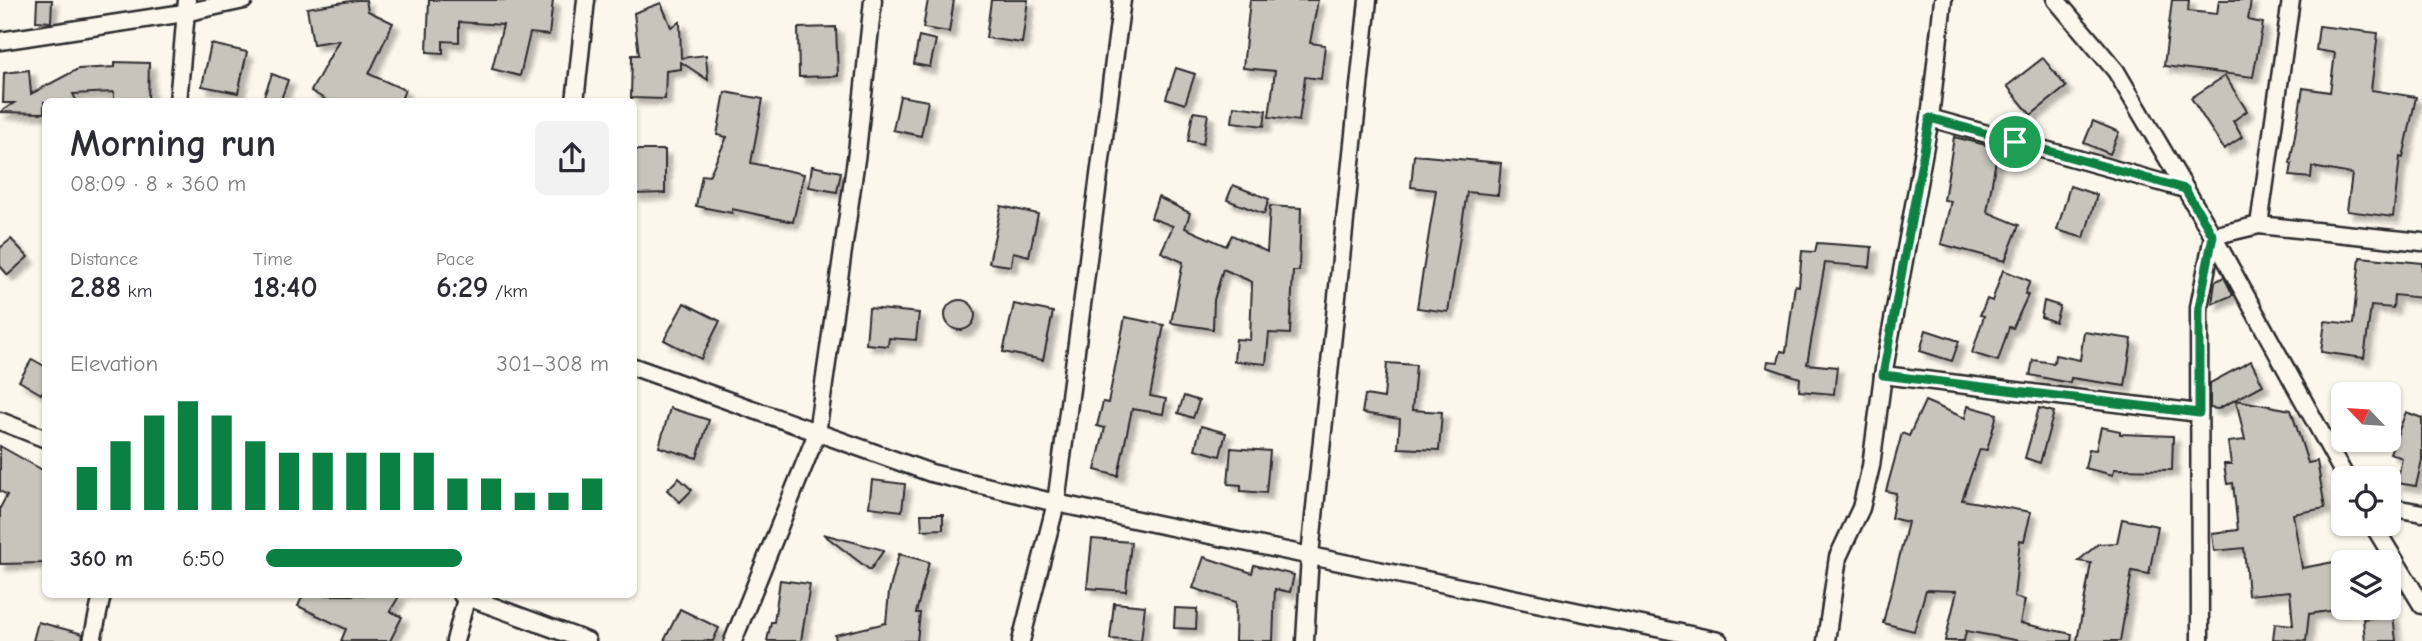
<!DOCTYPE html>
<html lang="en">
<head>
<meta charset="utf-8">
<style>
	:root { --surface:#fff; --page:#f2f2f3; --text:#2b2b33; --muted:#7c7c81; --accent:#0b8043 }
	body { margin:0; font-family:"Comic Neue",sans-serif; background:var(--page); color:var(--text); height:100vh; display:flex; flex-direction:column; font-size:26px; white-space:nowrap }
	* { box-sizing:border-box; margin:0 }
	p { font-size:23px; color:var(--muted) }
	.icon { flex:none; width:38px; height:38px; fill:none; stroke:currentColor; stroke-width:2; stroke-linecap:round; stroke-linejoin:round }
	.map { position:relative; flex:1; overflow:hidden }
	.details { position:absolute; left:42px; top:98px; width:595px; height:500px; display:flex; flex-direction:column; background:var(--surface); border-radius:10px; box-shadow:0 2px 5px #0004 }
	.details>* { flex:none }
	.needle { width:46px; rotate:295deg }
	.controls { position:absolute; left:2331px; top:382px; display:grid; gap:14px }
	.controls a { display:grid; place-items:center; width:70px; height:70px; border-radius:10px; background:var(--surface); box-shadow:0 2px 5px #0004; font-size:35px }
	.pin { position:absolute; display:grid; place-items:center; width:60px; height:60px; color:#fff; margin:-30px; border:4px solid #fff; border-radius:50%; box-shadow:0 2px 7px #0007 }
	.round { display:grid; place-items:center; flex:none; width:74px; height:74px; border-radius:10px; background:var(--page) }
	.overview { display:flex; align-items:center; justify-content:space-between; height:119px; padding:0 28px }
	h1 { font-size:38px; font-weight:600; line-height:52px }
	.stats { display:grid; grid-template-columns:repeat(3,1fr); gap:10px; height:119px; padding:7px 28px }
	.stats div { display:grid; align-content:center }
	.stats b { font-size:30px; font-weight:600 }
	.stats small { font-size:19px; font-weight:400 }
	.stats p { font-size:19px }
	.chart { height:196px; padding:14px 28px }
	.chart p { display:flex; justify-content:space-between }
	.chart svg { width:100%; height:126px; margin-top:7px; stroke:var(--accent); stroke-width:6 }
	ul { padding:0 28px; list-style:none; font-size:23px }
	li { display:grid; grid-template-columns:112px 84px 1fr; align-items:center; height:52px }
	li i { height:18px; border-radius:9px; background:var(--accent) }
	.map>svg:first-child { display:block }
	.building { fill:#c7c4bc; stroke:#2b2b2b; stroke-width:2; filter:url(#shadow) }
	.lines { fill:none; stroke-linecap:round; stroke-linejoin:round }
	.street-casing { stroke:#2b2b2b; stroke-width:21 }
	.street { stroke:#fbf7ec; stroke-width:16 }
	.route-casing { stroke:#fff; stroke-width:14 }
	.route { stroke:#0b8043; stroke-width:9 }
</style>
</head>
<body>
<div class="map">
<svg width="2422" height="641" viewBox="0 0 2422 641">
	<defs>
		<filter id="shadow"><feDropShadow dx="6" dy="6" stdDeviation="2" flood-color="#0004"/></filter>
	</defs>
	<rect width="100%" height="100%" fill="#fbf7ec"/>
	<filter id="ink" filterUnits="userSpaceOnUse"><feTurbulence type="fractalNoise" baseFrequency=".0143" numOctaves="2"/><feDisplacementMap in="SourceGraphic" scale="14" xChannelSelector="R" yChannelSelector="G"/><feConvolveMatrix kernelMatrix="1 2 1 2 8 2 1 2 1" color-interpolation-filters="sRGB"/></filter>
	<g filter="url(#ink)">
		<!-- building -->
		<g class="building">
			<path d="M37,0h15l-1,22 -15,-1z"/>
			<path d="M357,0h9l2,11 25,12 -24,51 36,16 -5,12h-70l-19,-11 28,-51 -26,4 -6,-36z"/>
			<path d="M429,0h124l-4,35 -19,-2 -10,43 -28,-7 11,-44 -44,-3v20l-16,-1v12l-16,-1z"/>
			<path d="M928,0h26l-5,32 -26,-4z"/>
			<path d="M991,0h37l-6,43 -36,-5z"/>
			<path d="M1250,0h68l-8,43 15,2 -4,34 -16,-2 -6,44 -30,-4 6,-46 -32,-3z"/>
			<path d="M2172,0h17l-1,11 29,3 2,-14h32l-3,20 15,3 -10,54 -89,-11z"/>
			<path d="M661,3l10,24 9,-5 1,36 25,-3 2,25 -27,-18v7l-15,2 -1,28 -34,-1 1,-43h7l-5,-42z"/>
			<path d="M2319,26l59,7 -7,57 45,7 -13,61 -3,-1 -7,60 -46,-6 5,-37 -40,-7 -1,11 -21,-2 2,-12h-2l13,-76 27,4 5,-39 -19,-3z"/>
			<path d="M836,27l2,49 -39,1 -1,-49z"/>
			<path d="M919,36l17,4 -6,27 -16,-3z"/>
			<path d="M211,44l36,8 -9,41 -36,-7z"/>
			<path d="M2043,58l23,29 -35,28 -24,-29z"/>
			<path d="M115,62l34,1 -1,39 -34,-1v-9l-41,2 4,8h-33v11l-44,-1 14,-9h-11l1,-30 25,-3 2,24 47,-25 37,-2z"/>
			<path d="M1176,68l19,6 -10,30 -19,-6z"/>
			<path d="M272,74l16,6 -8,22h-18z"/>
			<path d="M2225,76l22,35 -14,10 9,16 -18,12 -33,-51z"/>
			<path d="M725,92l38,7 -12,64 53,11 -11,48 -61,-13v4l-36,-7 6,-31 7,1 18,-39 -10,-2z"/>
			<path d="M900,96l28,5 -7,35 -28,-6z"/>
			<path d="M1234,106l32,4 -2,16 -32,-4z"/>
			<path d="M1193,112l15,2 -5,30 -15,-3z"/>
			<path d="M2093,121l26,11 -9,22 -26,-11z"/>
			<path d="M1954,137l44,11 -11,64 32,13 -14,36 -64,-17 10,-43 -7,-1z"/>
			<path d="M634,150h31v43l-31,1z"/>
			<path d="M1414,155l87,8 -3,32 -31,-3 -19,120 -31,-4 19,-118 -25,-3z"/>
			<path d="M812,166l29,6 -4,20 -28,-5z"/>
			<path d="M1233,185l36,14 -5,15 -37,-14z"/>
			<path d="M2070,186l27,9 -13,43 -27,-8z"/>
			<path d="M1158,197l32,16 -5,15 41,18 6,-11 35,17 3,-46 31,2 -2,63h-6l-3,63 -21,-1 -3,31 -32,-3 2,-22 14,1 2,-58 -29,-13 -9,31 -1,29 -42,-6 12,-61 -22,-10 12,-26 -22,-8z"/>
			<path d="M1001,206l37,8 -9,42 -16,-4 -2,14 -22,-3z"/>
			<path d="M11,239l17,18 -20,18 -8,-9v-18z"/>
			<path d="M1817,243l55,4 -2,20 -45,-4 -18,101 30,3 -3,27 -35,-3 1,-13 -33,-11 1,-6 10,1 3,-11 5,1 9,-67 4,1 3,-35 13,1z"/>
			<path d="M2360,257l62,6v35l-28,-3 -1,13 -22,-2 -7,52 -43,-6 4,-31 28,3z"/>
			<path d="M2003,270l27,11 -5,13 3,1 -15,33 -4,-1 -11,34 -26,-8 12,-37 -4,-1 7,-16 5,2z"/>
			<path d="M2224,277l9,18 -21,9 3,-22z"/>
			<circle cx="960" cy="315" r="15"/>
			<path d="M2044,301l16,5 -5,16 -14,-5z"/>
			<path d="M684,303l36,18 -19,38 -37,-19z"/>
			<path d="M1014,304l39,8 -10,48 -40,-8z"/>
			<path d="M869,308l50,5 -3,27 -27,-2 -1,8 -22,-2z"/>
			<path d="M1125,317l39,8 -14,71 16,3 -3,15 -31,-5 -14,67 -23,-6 10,-42 -8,-2 6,-24 5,1z"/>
			<path d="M1926,330l33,11 -7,20 -32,-10z"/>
			<path d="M2084,332l48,7 -7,47 -54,-8 -1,5 -40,-8 3,-15 21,3 1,-8 25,5z"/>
			<path d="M32,359l14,8v19l-5,8 -22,-13z"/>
			<path d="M2251,361l12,24 -45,24 -8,-1v-25z"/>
			<path d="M1387,363l29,2 -4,45 30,2 -3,38 -41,-2 2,-29 -38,-6 3,-18 19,3z"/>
			<path d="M1184,396l15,5 -6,17 -15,-5z"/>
			<path d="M2236,400l55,10 17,53 9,-2 8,47 -32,6 9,54 37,-7 4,21v27l-34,5 -3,27 -33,-2 2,-16 18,2 -3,-34 -42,4 -4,-47 -30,3 -2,-18 26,-3 -5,-47 -6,1 -3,-20h7l-3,-22 17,-2z"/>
			<path d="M1925,401l40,17 3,-12 29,8 -10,36 -7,-1 -18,51 69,12 -7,29 -4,-1 -6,57 11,3 -5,23 52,11 -1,7h-51l-54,-10 -2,10h-19l12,-50 -31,-1 -12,41 -31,-8 25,-101 -17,-4 5,-25 -10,-2 16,-58 7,3z"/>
			<path d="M670,408l39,12 -12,38 -38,-11z"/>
			<path d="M2039,408l15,4 -14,51 -15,-5z"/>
			<path d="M2406,412l16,6v42l-6,26 -19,-3 5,-25 -12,-5z"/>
			<path d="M1201,426l25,7 -6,23 -25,-7z"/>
			<path d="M2101,427l19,4v3l53,2 -1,34 -58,-1 -1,6 -28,-7 4,-19 7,1z"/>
			<path d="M0,446l46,26v91l-46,1v-56l7,-13 -7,-4z"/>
			<path d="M1231,448l39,3 -4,42 -25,-2v-6l-13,-1z"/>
			<path d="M679,478l13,12 -12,12 -13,-12z"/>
			<path d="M872,480l33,4 -3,27 -33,-4z"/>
			<path d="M921,514h22v15l-21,1z"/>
			<path d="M2122,519l36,7 -9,48 -17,-3 -12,70h-43l14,-78 -13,-2 20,-17 19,-1z"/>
			<path d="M823,534l61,16 -14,20z"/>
			<path d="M1092,539l39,3 -5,49 -39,-3z"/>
			<path d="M899,554l30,8 -13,51h4l-3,28h-81l-1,-6 51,-12 3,-31z"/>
			<path d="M1204,557l48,16 2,-8 40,10 -4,17 -15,-3 -2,52h-38l1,-39 -43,-14z"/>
			<path d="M780,580l30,4 -9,57h-34l4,-19h3z"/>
			<path d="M303,595h97l-10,16 12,6 -12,24h-49l5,-12 -48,-23z"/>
			<path d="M1114,603l31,3 -4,35 -31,-2z"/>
			<path d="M1175,608l22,1 -1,20 -22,-1z"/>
			<path d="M680,609l39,19 -6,13h-49z"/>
			<path d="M2393,615l3,26h-31l-2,-22z"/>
			<path d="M38,622l45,12 -1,7h-49z"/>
		</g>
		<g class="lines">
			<defs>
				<g id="street">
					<path d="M2056,0l60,71 97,165 133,242"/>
					<path d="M0,41l184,-28 60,-13"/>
					<path d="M178,102l9,-102"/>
					<path d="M575,102l11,-102"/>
					<path d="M1930,118l255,71"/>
					<path d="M2259,225l32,-225"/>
					<path d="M634,367l297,106 125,30 663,138"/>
					<path d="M1883,375l316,38"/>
					<path d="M0,421l46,18"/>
					<path d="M2389,507l33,6"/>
					<path d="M2372,523l50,82"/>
					<path d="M462,595l125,46"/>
					<path d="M92,641l10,-46"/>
					<path d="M455,641l12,-46"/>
					<path d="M733,641l84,-208 40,-281 16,-152"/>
					<path d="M1021,641l35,-138 66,-503"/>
					<path d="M1305,641l5,-86 58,-555"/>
					<path d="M1826,641l12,-84 23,-49 10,-42 12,-91 47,-257 13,-118"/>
					<path d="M2200,641l-1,-334 14,-71 46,-11 163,17"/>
				</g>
			</defs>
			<!-- street casing -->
			<use href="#street" class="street-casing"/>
			<!-- street -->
			<use href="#street" class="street"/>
		</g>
	</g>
	<g class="lines" filter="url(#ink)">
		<defs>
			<path id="route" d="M1930,118l255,71 28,47 -14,71v106l-316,-38z"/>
		</defs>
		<!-- route casing -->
		<use href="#route" class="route-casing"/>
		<!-- route -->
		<use href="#route" class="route"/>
	</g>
</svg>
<div class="controls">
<a><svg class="needle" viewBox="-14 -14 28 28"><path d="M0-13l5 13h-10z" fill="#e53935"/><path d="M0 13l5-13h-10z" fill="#7c7c81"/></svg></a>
<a><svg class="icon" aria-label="locate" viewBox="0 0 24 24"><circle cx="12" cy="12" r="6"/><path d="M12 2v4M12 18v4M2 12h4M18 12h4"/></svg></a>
<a><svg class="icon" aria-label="layers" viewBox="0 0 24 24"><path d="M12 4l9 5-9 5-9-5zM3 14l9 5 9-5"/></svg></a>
</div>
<div class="pin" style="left:2015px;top:142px;background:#1e9e55"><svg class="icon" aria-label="arrive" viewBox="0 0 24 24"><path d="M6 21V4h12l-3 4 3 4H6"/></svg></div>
<section class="details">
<div class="overview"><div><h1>Morning run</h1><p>08:09 · 8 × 360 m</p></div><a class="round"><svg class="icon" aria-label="share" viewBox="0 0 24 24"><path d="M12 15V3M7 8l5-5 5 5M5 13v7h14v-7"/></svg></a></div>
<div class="stats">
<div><p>Distance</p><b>2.88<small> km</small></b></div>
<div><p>Time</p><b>18:40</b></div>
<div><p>Pace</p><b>6:29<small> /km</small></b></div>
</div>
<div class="chart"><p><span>Elevation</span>301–308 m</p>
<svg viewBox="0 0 160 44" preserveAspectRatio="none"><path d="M5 44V29M15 44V20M25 44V11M35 44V6M45 44V11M55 44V20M65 44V24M75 44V24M85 44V24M95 44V24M105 44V24M115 44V33M125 44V33M135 44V38M145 44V38M155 44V33"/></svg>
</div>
<ul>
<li><b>360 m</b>6:50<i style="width:57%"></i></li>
</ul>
</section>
</div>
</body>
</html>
